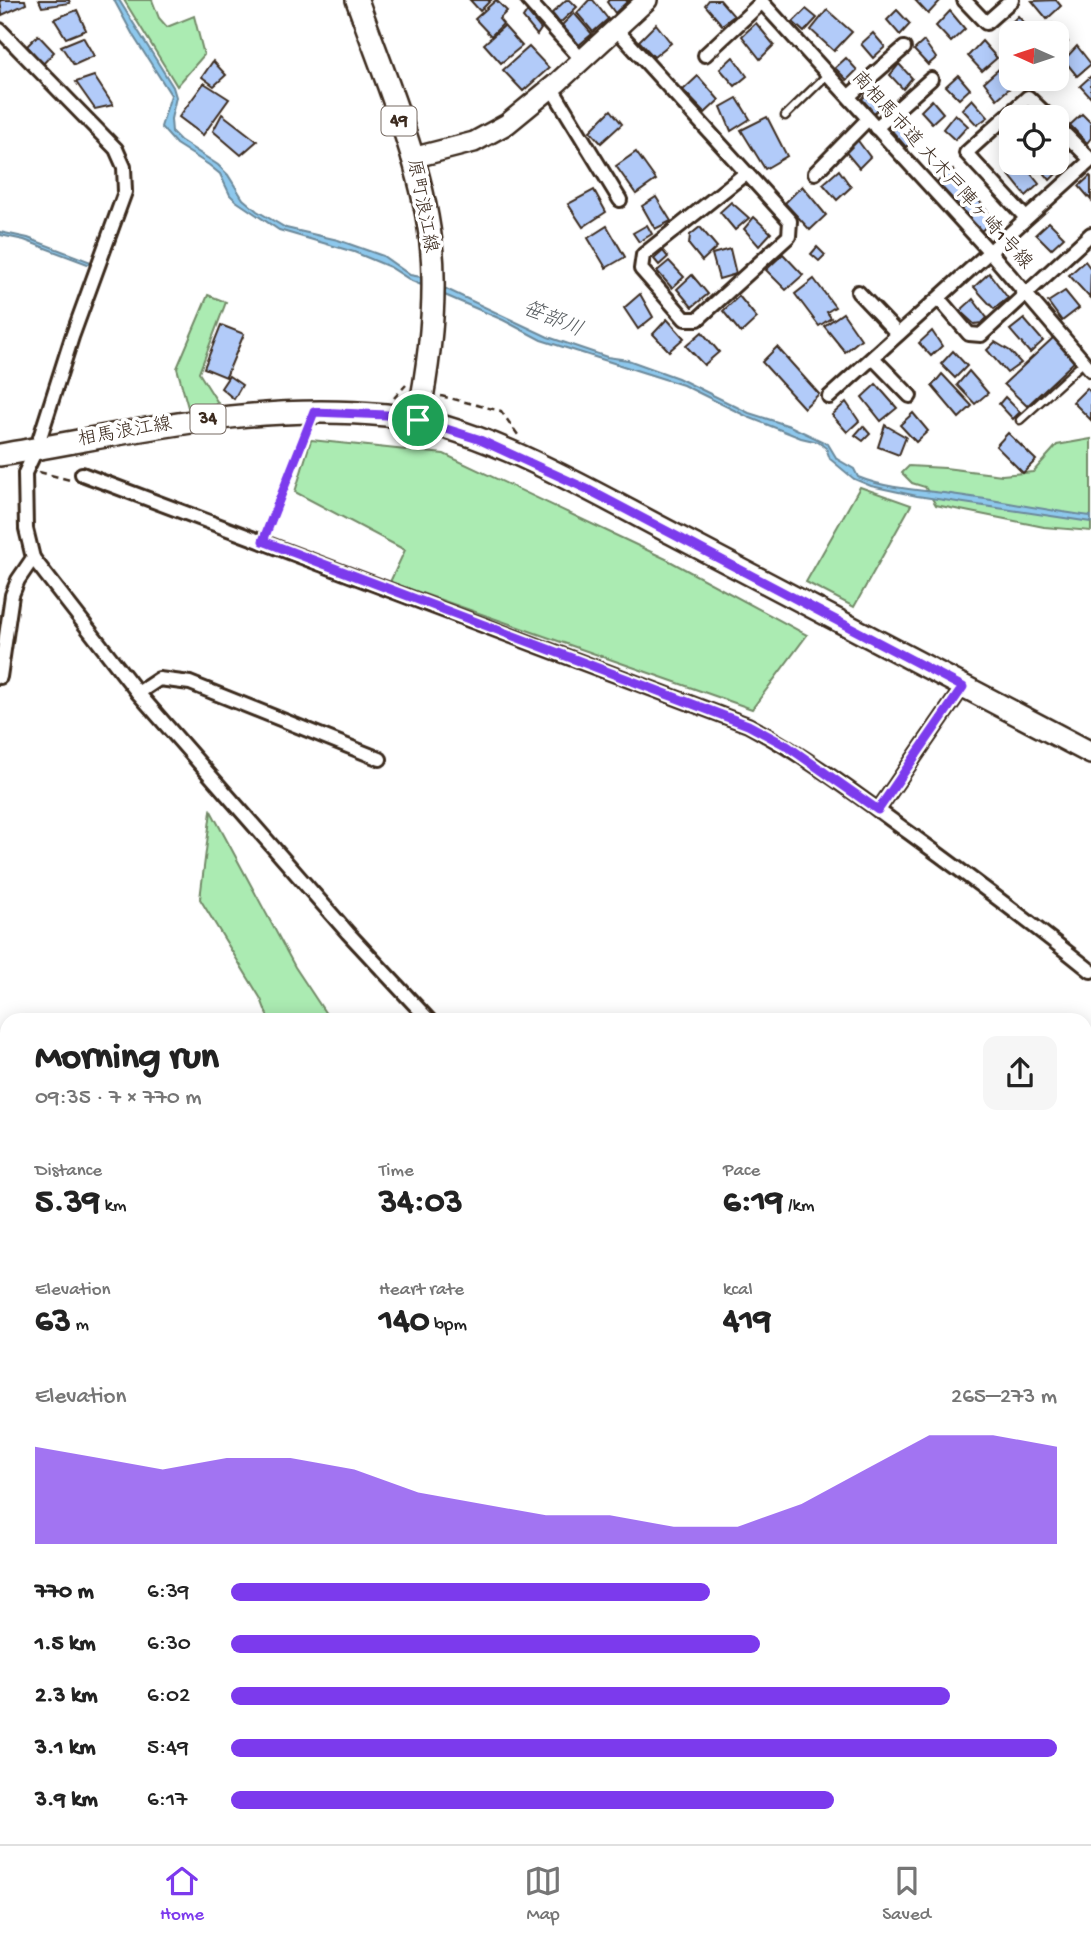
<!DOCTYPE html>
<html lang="en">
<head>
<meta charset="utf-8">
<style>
	:root { --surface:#fff; --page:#f6f6f6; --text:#222; --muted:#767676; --line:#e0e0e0; --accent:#7c3aed }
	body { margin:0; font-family:"Gochi Hand","Klee One",sans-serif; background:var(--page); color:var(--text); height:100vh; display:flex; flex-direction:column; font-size:26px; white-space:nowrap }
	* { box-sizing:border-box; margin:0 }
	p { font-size:23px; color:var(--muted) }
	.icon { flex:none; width:38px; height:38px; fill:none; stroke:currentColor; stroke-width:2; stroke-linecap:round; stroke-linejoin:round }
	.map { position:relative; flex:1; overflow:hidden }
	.sheet { position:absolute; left:0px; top:1013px; width:1092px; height:831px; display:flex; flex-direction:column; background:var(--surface); border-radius:21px 21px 0 0; box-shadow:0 4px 18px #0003 }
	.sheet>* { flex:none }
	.needle { width:46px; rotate:273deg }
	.buttons { position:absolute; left:999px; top:21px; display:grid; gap:14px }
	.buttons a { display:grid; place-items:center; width:70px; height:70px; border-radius:14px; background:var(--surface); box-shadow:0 4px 18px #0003; font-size:35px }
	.pin { position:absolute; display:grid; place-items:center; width:60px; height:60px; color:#fff; margin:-30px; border:4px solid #fff; border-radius:50%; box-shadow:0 2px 7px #0007 }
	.round { display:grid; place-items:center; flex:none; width:74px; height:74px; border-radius:14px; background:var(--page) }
	.head { display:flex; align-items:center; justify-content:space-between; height:119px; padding:0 35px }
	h1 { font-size:38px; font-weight:700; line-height:52px }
	.metrics { display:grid; grid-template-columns:repeat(3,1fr); gap:10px; height:119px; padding:7px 35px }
	.metrics div { display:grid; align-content:center }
	.metrics b { font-size:35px; font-weight:700 }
	.metrics small { font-size:19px; font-weight:400 }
	.metrics p { font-size:19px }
	.chart { height:196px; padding:14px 35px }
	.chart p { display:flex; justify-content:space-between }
	.chart svg { width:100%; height:126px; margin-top:7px; fill:var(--accent); opacity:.7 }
	ul { padding:0 35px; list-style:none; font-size:23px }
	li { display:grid; grid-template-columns:112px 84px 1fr; align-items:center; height:52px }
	li i { height:18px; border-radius:9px; background:var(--accent) }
	.tab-bar { display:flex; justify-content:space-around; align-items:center; height:98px; border-top:2px solid var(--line); background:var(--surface); font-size:19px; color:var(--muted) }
	.tab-bar a { display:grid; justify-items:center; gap:4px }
	.tab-bar .on { color:var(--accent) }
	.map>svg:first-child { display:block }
	.green { fill:#abebb2; stroke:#738a68; stroke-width:2 }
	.water { fill:#8dc8ed; stroke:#6c899a; stroke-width:2 }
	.building { fill:#b2cbf9; stroke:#3b2a1e; stroke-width:2 }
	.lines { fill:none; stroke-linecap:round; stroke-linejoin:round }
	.lane-casing { stroke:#3b2a1e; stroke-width:11 }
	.street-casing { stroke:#3b2a1e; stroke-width:18 }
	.secondary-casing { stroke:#3b2a1e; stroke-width:24 }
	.primary-casing { stroke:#3b2a1e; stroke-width:26 }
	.path { stroke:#3b2a1e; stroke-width:2.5; stroke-dasharray:7 5; stroke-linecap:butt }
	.lane { stroke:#fff; stroke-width:6 }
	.street { stroke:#fff; stroke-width:12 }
	.secondary { stroke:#fff; stroke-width:19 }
	.primary { stroke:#fff; stroke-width:21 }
	.route-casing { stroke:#fff; stroke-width:14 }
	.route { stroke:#7c3aed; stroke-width:9 }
	.labels { text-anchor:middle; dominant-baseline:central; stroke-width:7; stroke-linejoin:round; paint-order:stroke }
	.shield { fill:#fff; stroke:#766a62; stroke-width:2 }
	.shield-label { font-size:18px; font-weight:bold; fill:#3b2a1e }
	.street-label { font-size:19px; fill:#3b2a1e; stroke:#fff }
	.water-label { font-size:21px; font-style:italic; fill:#54595c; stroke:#fff }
</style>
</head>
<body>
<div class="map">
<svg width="1091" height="1844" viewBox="0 0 1091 1844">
	<rect width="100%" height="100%" fill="#fff"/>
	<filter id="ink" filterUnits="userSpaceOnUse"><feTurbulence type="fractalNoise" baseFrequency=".0143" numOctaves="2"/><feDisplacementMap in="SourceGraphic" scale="14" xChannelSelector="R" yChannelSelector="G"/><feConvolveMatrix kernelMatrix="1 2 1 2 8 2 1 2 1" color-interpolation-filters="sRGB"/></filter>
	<g filter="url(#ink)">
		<!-- green -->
		<g class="green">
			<path d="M124,0h28l7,18 8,9 27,-11 10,39 -27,31z"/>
			<path d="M208,295l18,7 -27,71 19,30 -29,8 -12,-43z"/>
			<path d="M1091,439v92l-47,-4 -108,-22 -11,-18 -13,-4 -10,-10 7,-7 36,2 57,7 31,-3 24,-27z"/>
			<path d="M311,440l133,14 222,105 141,76 -55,74 -362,-127 15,-32 -110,-58z"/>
			<path d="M860,487l51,18 -57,102 -48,-25z"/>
			<path d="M211,811l84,156 35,53h-61l-8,-21 -61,-100z"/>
			<path d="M622,1838h146l5,6h-150z"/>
		</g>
		<!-- water -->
		<g class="water">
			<path d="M114,0h5l54,87 3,10 -5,22 1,13 8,8 38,25 10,10 15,24 14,12 29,17 52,12 45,16 27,19 11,2 127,60 59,20 21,3 50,18 71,35 41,13 38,18 9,15 17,10 4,8c32,13 67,13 100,18 45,6 89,16 133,21v6l-174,-26 -46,-10 -17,-7 -24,-20 -4,-11 -8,-6 -17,-4 -53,-21 -65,-32 -142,-45 -38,-20 -91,-39 -22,-14 -36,-15 -75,-22 -43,-29 -6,-6 -10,-21 -11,-9 -33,-21 -15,-17 10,-32 -37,-58z"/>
			<path d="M0,232l28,6 63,24 -1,3 -66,-25 -24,-5z"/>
		</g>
		<!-- building -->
		<g class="building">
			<path d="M0,0h25l1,4 -24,11z"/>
			<path d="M39,0h30l1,3 -28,4z"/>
			<path d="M470,0h21l-11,11z"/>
			<path d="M496,0l11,11 -8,8 4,5 -12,12 -16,-17z"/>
			<path d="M566,0h4l7,7 -17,16 -8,-10z"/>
			<path d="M589,0h4l15,19 -15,13 -16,-19z"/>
			<path d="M609,0h20l-14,13 -8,-11z"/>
			<path d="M709,0h11l14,16 -12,9 -17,-20z"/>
			<path d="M915,0h24l1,1 -12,13z"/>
			<path d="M1056,0l5,6 -14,13 -15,-18z"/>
			<path d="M806,9l11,9 -13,14 -11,-10z"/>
			<path d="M77,10l9,20 -20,8 -12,-19z"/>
			<path d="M827,10l25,22 -18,19 -23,-21z"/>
			<path d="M897,10l13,14 -10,11 -13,-15z"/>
			<path d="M950,11l15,18 -14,13 -15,-16z"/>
			<path d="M527,12l14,17 -4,6 -14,-17z"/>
			<path d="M574,13l18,21 -13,11 -17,-20z"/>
			<path d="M1018,16l14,16 -20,1v7l-9,-9z"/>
			<path d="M756,23l18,22 -14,14 -18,-23z"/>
			<path d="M656,24l15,19 -17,14 -15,-16z"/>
			<path d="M1052,24l16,18 -11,11v-20h-14z"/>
			<path d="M504,26l18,20 -21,17 -17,-19z"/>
			<path d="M873,33l12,14 -12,11 -12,-14z"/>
			<path d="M38,35l16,17 -11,12 -16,-18z"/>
			<path d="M83,37l11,19 -20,9 -13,-19z"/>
			<path d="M924,41l12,17 -8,7 -14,-15z"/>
			<path d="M982,41l15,17 -15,13 -14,-15z"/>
			<path d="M1077,46l14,18 -14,12 -13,-16z"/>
			<path d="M529,47l20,21 -26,23 -20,-21z"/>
			<path d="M733,57l14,19 -12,10 -15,-17z"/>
			<path d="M846,58l11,12 -10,10 -12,-12z"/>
			<path d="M213,61l13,14 -12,11 -12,-9z"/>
			<path d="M899,64l13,14 -9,11 -13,-14z"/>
			<path d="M999,69l13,17 -15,13 -13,-17z"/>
			<path d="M958,75l12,14 -11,10 -13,-13z"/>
			<path d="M94,76l19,29 -18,4 -19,-27z"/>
			<path d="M698,76l21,24 -14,13 -22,-23z"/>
			<path d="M1091,76v22l-11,-12z"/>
			<path d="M204,83l25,16 -26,36 -24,-18z"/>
			<path d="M874,86l13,15 -13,12 -12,-14z"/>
			<path d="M737,98l13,21 -19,12 -10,-24z"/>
			<path d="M972,99l16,18 -11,8 -15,-16z"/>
			<path d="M932,100l11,13 -11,10 -11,-12z"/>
			<path d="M611,110l11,14 -21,19 -11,-12z"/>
			<path d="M222,114l35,27 -16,14 -28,-24z"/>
			<path d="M955,114l13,12 -13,14 -12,-11z"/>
			<path d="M1082,114l9,9v15l-4,5 -17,-18z"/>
			<path d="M767,117l20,39 -22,13 -24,-39z"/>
			<path d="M905,119l13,17 -12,11 -14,-16z"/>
			<path d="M856,138l14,19 -11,11 -15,-18z"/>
			<path d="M636,152l20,28 -20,14 -20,-28z"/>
			<path d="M1057,159l6,8 -13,13 -14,-17h21z"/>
			<path d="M1023,164l16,20 -13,12 -17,-21z"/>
			<path d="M839,170l12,17 -14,13 -14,-16z"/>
			<path d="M953,170l18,25 -13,10 -21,-23z"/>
			<path d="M1090,176l1,1v23l-12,-14z"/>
			<path d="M802,186l24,29 -16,15 -25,-27z"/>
			<path d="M594,190l12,22 -23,15 -15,-23z"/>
			<path d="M656,197l15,24 -16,8 -13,-23z"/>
			<path d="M977,198l17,22 -14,12 -18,-23z"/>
			<path d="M731,202l18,16 -14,12 -15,-18z"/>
			<path d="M754,217l17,16 -12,13 -15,-17z"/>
			<path d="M1049,222l15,15 -13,12 -15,-15z"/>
			<path d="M647,225l5,9 -13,8 -6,-9z"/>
			<path d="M607,226l18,31 -19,11 -18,-30z"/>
			<path d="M700,227l17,20 -15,14 -13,-16 1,-10z"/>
			<path d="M817,247l8,8 -6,6 -8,-7z"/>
			<path d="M730,249l6,25 -17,5 -7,-25z"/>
			<path d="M663,251l5,6 -9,8 -5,-6z"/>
			<path d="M783,254l20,21 -17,15 -20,-20z"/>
			<path d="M669,261l15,16 -12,11 -15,-17z"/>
			<path d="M1085,261l6,8 -1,29 -21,-23z"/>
			<path d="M989,273l19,25 -14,11 -20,-22z"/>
			<path d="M692,275l16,19 -16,13 -15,-18z"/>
			<path d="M814,279l21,28 -8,5 4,6 -12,8 -24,-32z"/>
			<path d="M1065,291l14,17 -17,13 -14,-19z"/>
			<path d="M640,294l13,23 -15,12 -14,-21z"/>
			<path d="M739,296l18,22 -16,15 -18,-22z"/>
			<path d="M973,299l14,19 -5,5 -8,1 -14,-13z"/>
			<path d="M843,313l18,26 -16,13 -21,-26z"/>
			<path d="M667,319l17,19 -15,13 -16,-17z"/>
			<path d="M1024,319l19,22 -13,12 -20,-23z"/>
			<path d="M221,325l23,9 -18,43 -22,-9z"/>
			<path d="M932,331l10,15 -11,10 -12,-13z"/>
			<path d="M702,332l17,20 -15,13 -18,-19z"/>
			<path d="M1054,337l21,24 -48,45 -23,-22z"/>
			<path d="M995,342l15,9 11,12 -14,10 -20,-23z"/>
			<path d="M777,347l42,47 -15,14 -42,-46z"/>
			<path d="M953,351l14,15 -12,12 -14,-14z"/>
			<path d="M969,371l19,22 -13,11 -18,-19z"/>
			<path d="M942,374l30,32 -13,12 -27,-32z"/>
			<path d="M229,376l13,9 -8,14 -13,-11z"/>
			<path d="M876,384l21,24 -16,13 -19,-24z"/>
			<path d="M1087,388l4,5v27l-18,-18z"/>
			<path d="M1005,397l15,15 -7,7 -14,-15z"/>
			<path d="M846,402l13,19 -12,11 -15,-17z"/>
			<path d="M913,413l15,18 -12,11 -16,-17z"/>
			<path d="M885,425l21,12 -7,18 -21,-8z"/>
			<path d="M863,426l7,8 -7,7 -8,-6z"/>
			<path d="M1008,433l28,27 -13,13 -27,-27z"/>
		</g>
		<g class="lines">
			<defs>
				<g id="lane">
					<path d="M785,116l42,-41"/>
					<path d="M1020,420l64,-58"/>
				</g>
				<g id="street">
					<path d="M528,0l54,60"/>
					<path d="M760,0l230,252 101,118"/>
					<path d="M964,0l22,23 26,-23"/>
					<path d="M616,29l174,192 -1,15 -91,83h-13l-44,-50 2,-14 103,-82"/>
					<path d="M0,30l116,119 8,18 1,25 -53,145 -36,113 -11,23 1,56 7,29 -15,22 -6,15 -12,82"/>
					<path d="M705,55l57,-53"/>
					<path d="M551,87l69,113"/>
					<path d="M849,96l55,-48"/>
					<path d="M1057,126l34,34"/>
					<path d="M876,128l55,-49"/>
					<path d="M815,173l53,-54"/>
					<path d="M1026,218l-60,-65 62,-56 21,20"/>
					<path d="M858,292l40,42"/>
					<path d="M939,299l30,35 12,1 110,-101"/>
					<path d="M873,358l37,38"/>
					<path d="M829,397l262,-237"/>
					<path d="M82,474l666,251c56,30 108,69 160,107 62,45 123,91 183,139"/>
					<path d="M33,558l105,135 210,240 81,87"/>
					<path d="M138,693l21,-14 31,4 190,76"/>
					<path d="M878,810l85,-123"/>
					<path d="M1085,1472l6,-7"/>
					<path d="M1085,1695l6,8"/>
					<path d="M515,1844l3,-6"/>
				</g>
				<path id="secondary" d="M412,158l62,-16 33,-18 50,-41 90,-83"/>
				<g id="primary">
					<path d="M357,0c30,85 76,186 76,277 1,48 -6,97 -15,143"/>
					<path d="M0,455c132,-22 250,-53 386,-40 93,9 204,76 287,119 140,72 278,147 418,219"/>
				</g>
			</defs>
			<!-- lane casing -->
			<use href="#lane" class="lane-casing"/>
			<!-- street casing -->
			<use href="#street" class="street-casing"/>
			<!-- secondary casing -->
			<use href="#secondary" class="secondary-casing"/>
			<!-- primary casing -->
			<use href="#primary" class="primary-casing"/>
			<!-- path -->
			<g class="path">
				<path d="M441,396l60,15 17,24"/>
				<path d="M394,398l12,-13"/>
				<path d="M39,472l31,8"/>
				<path d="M268,529l38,-98"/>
				<path d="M0,1173l7,1"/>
				<path d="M242,1838l13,6"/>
			</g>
			<!-- lane -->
			<use href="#lane" class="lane"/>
			<!-- street -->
			<use href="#street" class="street"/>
			<!-- secondary -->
			<use href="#secondary" class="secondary"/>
			<!-- primary -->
			<use href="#primary" class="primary"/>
		</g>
	</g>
	<g class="lines" filter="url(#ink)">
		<defs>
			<path id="route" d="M314,412l73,3 31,5 60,19 109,50 376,198 -85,123 -91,-64 -39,-21 -485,-184z"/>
		</defs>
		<!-- route casing -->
		<use href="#route" class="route-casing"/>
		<!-- route -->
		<use href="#route" class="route"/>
	</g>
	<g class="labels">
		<!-- shield labels -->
		<g class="shield">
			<rect x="381.5" y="106.5" width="35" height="29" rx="5"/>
			<rect x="190.5" y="404.5" width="35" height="29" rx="5"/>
		</g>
		<g class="shield-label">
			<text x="399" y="121">49</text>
			<text x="208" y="419">34</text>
		</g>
		<!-- street labels -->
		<g class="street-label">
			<text transform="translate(941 171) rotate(48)">南相馬市道 大木戸陣ヶ崎1号線</text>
			<text transform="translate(421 206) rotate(79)">原町浪江線</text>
			<text transform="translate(125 433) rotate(-10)">相馬浪江線</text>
		</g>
		<!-- water labels -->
		<g class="water-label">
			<text transform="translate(552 321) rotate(22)">笹部川</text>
		</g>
	</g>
</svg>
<div class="buttons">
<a><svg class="needle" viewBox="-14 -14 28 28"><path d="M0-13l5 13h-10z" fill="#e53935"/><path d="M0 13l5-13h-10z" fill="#767676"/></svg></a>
<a><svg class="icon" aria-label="locate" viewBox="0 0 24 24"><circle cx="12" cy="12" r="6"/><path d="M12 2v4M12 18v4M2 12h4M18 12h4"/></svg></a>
</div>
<div class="pin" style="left:418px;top:420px;background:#1e9e55"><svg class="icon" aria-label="arrive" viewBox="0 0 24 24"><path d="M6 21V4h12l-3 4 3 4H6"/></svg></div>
<section class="sheet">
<div class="head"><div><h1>Morning run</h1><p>09:35 · 7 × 770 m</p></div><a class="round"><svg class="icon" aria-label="share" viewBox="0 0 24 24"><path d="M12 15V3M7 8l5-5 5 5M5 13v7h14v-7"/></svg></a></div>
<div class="metrics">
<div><p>Distance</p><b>5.39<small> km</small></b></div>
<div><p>Time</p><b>34:03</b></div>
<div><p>Pace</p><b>6:19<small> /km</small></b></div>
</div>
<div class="metrics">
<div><p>Elevation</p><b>63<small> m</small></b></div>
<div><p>Heart rate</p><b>140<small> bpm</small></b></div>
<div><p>kcal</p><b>419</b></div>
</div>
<div class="chart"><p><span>Elevation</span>265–273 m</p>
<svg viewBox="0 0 160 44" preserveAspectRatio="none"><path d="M0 44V10L10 14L20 18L30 14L40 14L50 18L60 26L70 30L80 34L90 34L100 38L110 38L120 30L130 18L140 6L150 6L160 10V44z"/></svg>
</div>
<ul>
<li><b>770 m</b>6:39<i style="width:58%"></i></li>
<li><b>1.5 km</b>6:30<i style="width:64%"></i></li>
<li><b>2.3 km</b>6:02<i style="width:87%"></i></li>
<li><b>3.1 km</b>5:49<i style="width:100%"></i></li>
<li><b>3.9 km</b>6:17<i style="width:73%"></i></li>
</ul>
</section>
</div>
<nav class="tab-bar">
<a class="on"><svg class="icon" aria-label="home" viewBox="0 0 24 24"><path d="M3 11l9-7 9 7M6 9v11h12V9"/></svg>Home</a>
<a><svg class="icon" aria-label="map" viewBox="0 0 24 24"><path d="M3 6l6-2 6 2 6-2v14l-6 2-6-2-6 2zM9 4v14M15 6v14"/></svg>Map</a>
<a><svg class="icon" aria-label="saved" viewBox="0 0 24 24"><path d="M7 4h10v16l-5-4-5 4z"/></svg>Saved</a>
</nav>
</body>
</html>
